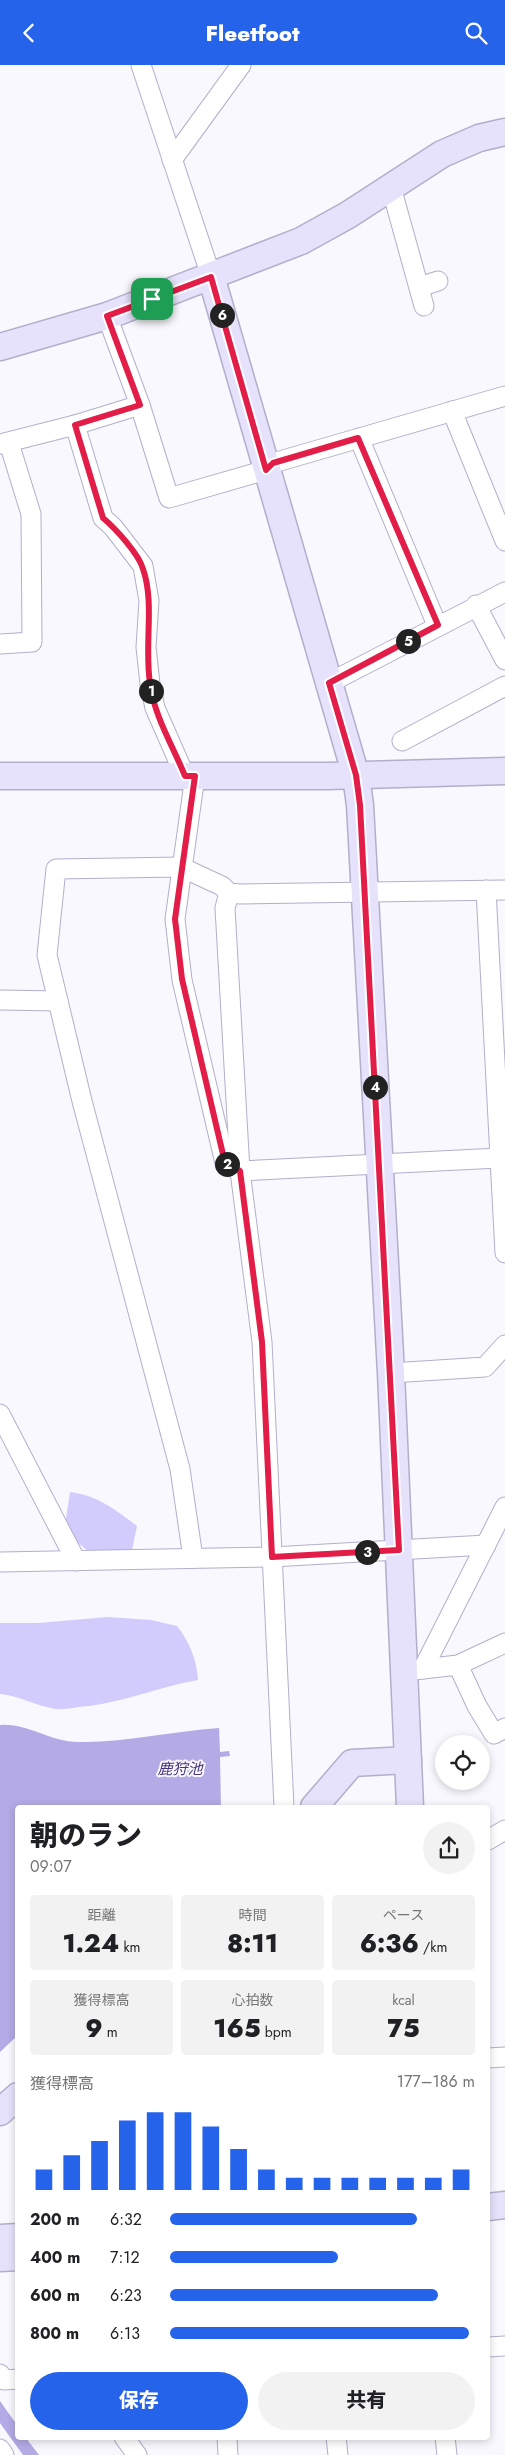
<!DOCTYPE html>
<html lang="ja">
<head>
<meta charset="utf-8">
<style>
	:root { --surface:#fff; --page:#f2f2f2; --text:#202124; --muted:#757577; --accent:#2563eb }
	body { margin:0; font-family:Jost,"Noto Sans JP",sans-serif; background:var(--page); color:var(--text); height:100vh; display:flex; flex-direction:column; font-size:19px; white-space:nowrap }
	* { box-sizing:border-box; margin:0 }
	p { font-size:16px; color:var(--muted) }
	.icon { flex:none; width:28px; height:28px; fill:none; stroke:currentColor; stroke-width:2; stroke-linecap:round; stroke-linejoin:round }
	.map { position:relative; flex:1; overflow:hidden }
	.details { position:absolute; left:15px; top:1740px; width:475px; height:635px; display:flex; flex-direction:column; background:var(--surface); border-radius:5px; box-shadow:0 2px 8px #0003 }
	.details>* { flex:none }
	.tools { position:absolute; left:435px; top:1670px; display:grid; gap:10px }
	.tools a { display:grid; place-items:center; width:55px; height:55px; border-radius:50%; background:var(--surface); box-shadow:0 2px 8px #0003; font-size:25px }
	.pin { position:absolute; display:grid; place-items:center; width:42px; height:42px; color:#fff; margin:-21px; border-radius:10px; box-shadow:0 2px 8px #0006 }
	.km { position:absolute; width:25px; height:25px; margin:-12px; border-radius:50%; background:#222; color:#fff; font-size:14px; line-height:25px; text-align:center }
	.round { display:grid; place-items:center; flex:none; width:52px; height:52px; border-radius:26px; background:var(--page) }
	.headline { display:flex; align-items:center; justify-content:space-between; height:85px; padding:0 15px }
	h1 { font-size:28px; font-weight:800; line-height:38px }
	.figures { display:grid; grid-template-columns:repeat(3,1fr); gap:8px; height:85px; padding:5px 15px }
	.figures div { display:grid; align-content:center; border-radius:5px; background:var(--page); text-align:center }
	.figures b { font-size:25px; font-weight:800 }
	.figures small { font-size:14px; font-weight:400 }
	.figures p { font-size:14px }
	.chart { height:140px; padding:10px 15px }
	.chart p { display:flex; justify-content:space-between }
	.chart svg { width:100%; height:90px; margin-top:5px; stroke:var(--accent); stroke-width:6 }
	.button { display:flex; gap:10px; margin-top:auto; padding:10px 15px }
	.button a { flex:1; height:58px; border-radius:30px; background:var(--accent); color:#fff; font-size:20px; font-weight:800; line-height:58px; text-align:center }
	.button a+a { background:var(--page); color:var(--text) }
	ul { padding:0 15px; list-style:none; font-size:16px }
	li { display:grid; grid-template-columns:80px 60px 1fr; align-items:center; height:38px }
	li i { height:12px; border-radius:6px; background:var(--accent) }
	header { display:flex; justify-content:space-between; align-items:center; height:65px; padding:0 15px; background:var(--accent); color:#fff; font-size:22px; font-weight:800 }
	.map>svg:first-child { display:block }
	.green { fill:#d2ccfc }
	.water { fill:#b3aae6 }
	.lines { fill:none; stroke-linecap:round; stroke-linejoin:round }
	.street-casing { stroke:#b2afcb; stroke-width:21 }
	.secondary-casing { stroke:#b2afcb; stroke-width:29 }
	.street { stroke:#fff; stroke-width:19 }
	.secondary { stroke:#e6e2fb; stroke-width:26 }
	.route-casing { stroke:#fff; stroke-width:10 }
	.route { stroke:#e11d48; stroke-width:6 }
	.labels { text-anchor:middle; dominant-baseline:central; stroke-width:4; stroke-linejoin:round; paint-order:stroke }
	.water-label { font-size:15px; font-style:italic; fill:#46357c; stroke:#f9f8fe }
</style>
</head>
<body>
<header><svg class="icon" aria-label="back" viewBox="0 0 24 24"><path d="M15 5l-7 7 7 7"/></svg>Fleetfoot<svg class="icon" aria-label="search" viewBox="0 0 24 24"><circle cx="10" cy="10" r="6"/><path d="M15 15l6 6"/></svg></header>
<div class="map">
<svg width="505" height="2390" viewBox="0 0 505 2390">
	<rect width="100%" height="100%" fill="#f9f8fe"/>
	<!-- green -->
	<g class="green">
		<path d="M70,1427c27,3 46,18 67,34l-5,24 -44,1 -17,-14 -6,-12z"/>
		<path d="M108,1552l43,3 26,6c12,15 20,34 21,54 -40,7 -78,24 -119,27 -8,1 -16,3 -23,2 -20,-3 -36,-13 -56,-15v-71h38z"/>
	</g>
	<!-- water -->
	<g class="water">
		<path d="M0,1660c28,-2 50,17 78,17 47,1 94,-11 141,-14l1,24 9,-1 1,5 -10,1 1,50h-203l-1,229 -17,16z"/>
		<path d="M0,2336l17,24 1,12 8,1 13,17h-16l-23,-32z"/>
	</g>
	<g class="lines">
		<defs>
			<g id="street">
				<path d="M141,0l70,211"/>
				<path d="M172,95l69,-95"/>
				<path d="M391,122l33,119"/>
				<path d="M419,222l19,-6"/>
				<path d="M107,251l33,89 29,93 97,-28 7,-7 232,-67"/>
				<path d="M452,346l53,130"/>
				<path d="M75,360l28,93 10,9 30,39 6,35 -3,46 4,37 5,24 30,68"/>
				<path d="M359,373l78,187"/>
				<path d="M0,379l75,-19 65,-20"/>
				<path d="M476,540l29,55"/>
				<path d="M0,579l32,-2 -1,-128 -22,-71"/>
				<path d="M329,618l176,-91"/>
				<path d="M402,676l103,-55"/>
				<path d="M195,711l-20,143 7,61 43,183 15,8 259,-13"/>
				<path d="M486,825l19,363"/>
				<path d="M229,828l-4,15 15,263 22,171 22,465"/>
				<path d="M0,935l58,1"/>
				<path d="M391,1308l94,-6 20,-22"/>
				<path d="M0,1349l76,147"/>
				<path d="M193,1493l-13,-89 -98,-368 -35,-146 9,-86 125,-2 41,19 7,7 11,1 265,-4"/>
				<path d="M0,1497l272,-5 214,-12"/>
				<path d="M458,1600l19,41 17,28 11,-6"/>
				<path d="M423,1604l35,-4 47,-22"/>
				<path d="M404,1606l19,-2 82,-162"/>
				<path d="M488,1775l17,-10"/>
				<path d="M488,1993l17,-1"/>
				<path d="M488,2282l17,-1"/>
				<path d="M0,2309l4,6 14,-1"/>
				<path d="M124,2372l13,18"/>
				<path d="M227,2372l1,18"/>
				<path d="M336,2372l2,18"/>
				<path d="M445,2372l2,18"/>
				<path d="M0,2384l4,6"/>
			</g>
			<g id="secondary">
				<path d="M211,211l145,500 4,29 31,568 19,434"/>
				<path d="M0,282l107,-31 194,-75 47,-26 94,-61 37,-16 26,-6"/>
				<path d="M0,711h328l177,-5"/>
				<path d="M314,1742l38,-44 56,-3"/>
				<path d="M0,2047l18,-16"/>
				<path d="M488,2142l17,-2"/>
				<path d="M0,2173l18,-1"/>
				<path d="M0,2193l18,-1"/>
			</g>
		</defs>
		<!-- street casing -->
		<use href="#street" class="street-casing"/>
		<!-- secondary casing -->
		<use href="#secondary" class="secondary-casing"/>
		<!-- street -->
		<use href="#street" class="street"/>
		<!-- secondary -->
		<use href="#secondary" class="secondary"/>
	</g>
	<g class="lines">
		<defs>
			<path id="route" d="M211,212l55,193 7,-7 85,-25 80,187 -109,58 27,92 4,30 39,745 -127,7 -10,-215 -22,-171 -15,-8 -43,-184 -7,-60 20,-143h-10c-12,-30 -31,-60 -35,-93 -6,-37 5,-80 -7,-114 -4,-15 -28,-41 -40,-51l-28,-93 65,-20 -33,-89z"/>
		</defs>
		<!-- route casing -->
		<use href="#route" class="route-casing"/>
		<!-- route -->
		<use href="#route" class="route"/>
	</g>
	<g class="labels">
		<!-- water labels -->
		<g class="water-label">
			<text x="180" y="1704">鹿狩池</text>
		</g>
	</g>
</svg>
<div class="tools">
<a><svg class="icon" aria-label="locate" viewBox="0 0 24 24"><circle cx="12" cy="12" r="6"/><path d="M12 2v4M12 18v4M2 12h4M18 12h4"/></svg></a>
</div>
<div class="pin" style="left:152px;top:234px;background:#1e9e55"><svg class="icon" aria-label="arrive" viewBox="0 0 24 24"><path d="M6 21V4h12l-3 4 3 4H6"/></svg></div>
<b class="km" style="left:151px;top:626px">1</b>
<b class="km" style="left:227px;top:1099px">2</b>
<b class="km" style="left:367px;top:1487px">3</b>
<b class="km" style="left:375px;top:1022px">4</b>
<b class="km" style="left:408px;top:576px">5</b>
<b class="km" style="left:222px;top:250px">6</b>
<section class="details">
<div class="headline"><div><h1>朝のラン</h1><p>09:07</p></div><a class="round"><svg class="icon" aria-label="share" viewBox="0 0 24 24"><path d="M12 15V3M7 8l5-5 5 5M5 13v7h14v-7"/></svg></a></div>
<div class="figures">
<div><p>距離</p><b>1.24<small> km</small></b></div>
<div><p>時間</p><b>8:11</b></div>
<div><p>ペース</p><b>6:36<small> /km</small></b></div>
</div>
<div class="figures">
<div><p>獲得標高</p><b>9<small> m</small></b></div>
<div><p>心拍数</p><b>165<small> bpm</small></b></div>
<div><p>kcal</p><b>75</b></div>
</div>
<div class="chart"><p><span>獲得標高</span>177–186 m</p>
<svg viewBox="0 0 160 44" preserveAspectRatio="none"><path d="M5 44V34M15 44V27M25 44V20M35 44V10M45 44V6M55 44V6M65 44V13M75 44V24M85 44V34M95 44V38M105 44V38M115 44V38M125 44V38M135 44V38M145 44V38M155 44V34"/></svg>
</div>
<ul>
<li><b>200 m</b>6:32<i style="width:81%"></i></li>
<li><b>400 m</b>7:12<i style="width:55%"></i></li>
<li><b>600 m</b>6:23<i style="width:88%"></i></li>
<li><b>800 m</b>6:13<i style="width:98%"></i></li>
</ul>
<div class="button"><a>保存</a><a>共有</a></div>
</section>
</div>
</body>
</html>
